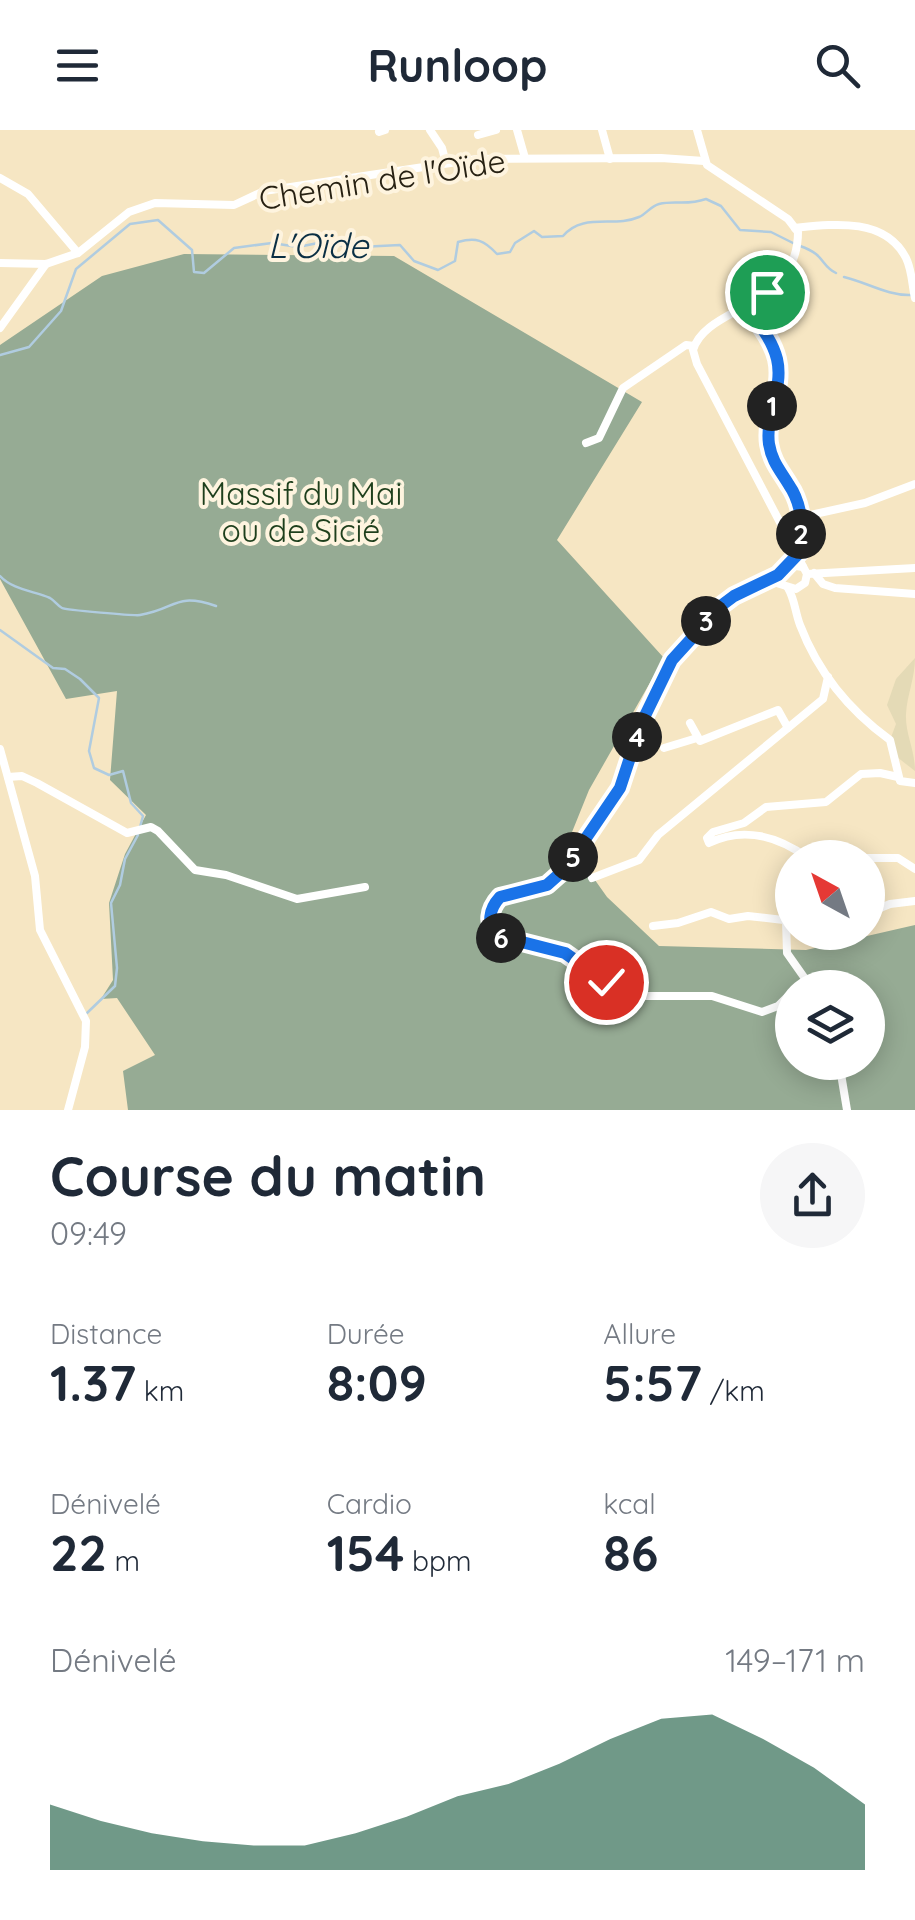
<!DOCTYPE html>
<html lang="fr">
<head>
<meta charset="utf-8">
<style>
	:root { --surface:#fff; --page:#f6f6f7; --text:#1f2937; --muted:#747a83; --accent:#346e57 }
	body { margin:0; font-family:Quicksand,sans-serif; background:var(--page); color:var(--text); height:100vh; display:flex; flex-direction:column; font-size:38px; white-space:nowrap }
	* { box-sizing:border-box; margin:0 }
	p { font-size:32px; color:var(--muted) }
	.icon { flex:none; width:55px; height:55px; fill:none; stroke:currentColor; stroke-width:2; stroke-linecap:round; stroke-linejoin:round }
	.map { position:relative; height:980px; overflow:hidden }
	.panel { display:flex; flex-direction:column; background:var(--surface); flex:1 }
	.panel>* { flex:none }
	.needle { width:65px; rotate:320deg }
	.controls { position:absolute; left:775px; top:710px; display:grid; gap:20px }
	.controls a { display:grid; place-items:center; width:110px; height:110px; border-radius:50%; background:var(--surface); box-shadow:0 5px 25px #0003; font-size:50px }
	.pin { position:absolute; display:grid; place-items:center; width:85px; height:85px; color:#fff; margin:-42px; border:5px solid #fff; border-radius:50%; box-shadow:0 2px 10px #0007 }
	.km { position:absolute; width:50px; height:50px; margin:-25px; border-radius:50%; background:#222; color:#fff; font-size:28px; line-height:50px; text-align:center }
	.round { display:grid; place-items:center; flex:none; width:105px; height:105px; border-radius:52px; background:var(--page) }
	.summary { display:flex; align-items:center; justify-content:space-between; height:170px; padding:0 50px }
	h1 { font-size:55px; font-weight:800; line-height:75px }
	.metrics { display:grid; grid-template-columns:repeat(3,1fr); gap:15px; height:170px; padding:10px 50px }
	.metrics div { display:grid; align-content:center }
	.metrics b { font-size:50px; font-weight:800 }
	.metrics small { font-size:28px; font-weight:400 }
	.metrics p { font-size:28px }
	.chart { height:280px; padding:20px 50px }
	.chart p { display:flex; justify-content:space-between }
	.chart svg { width:100%; height:180px; margin-top:10px; fill:var(--accent); opacity:.7 }
	header { display:flex; justify-content:space-between; align-items:center; height:130px; padding:0 50px; background:var(--surface); font-size:45px; font-weight:800 }
	.map>svg:first-child { display:block }
	.forest { fill:#96ab94; fill-rule:evenodd }
	.sand { fill:#e4dab6 }
	.lines { fill:none; stroke-linecap:round; stroke-linejoin:round }
	.stream { stroke:#b0cce0; stroke-width:2.5 }
	.minor { stroke:#fff; stroke-width:8 }
	.route-casing { stroke:#fff; stroke-width:20 }
	.route { stroke:#1a73e8; stroke-width:12 }
	.labels { text-anchor:middle; dominant-baseline:central; stroke-width:8; stroke-linejoin:round; paint-order:stroke }
	.street-label { font-size:32px; fill:#272113; stroke:#fef4df }
	.park-label { font-size:32px; fill:#1e3f1c; stroke:#fef4df }
	.water-label { font-size:35px; font-style:italic; fill:#0a2f44; stroke:#fef4df }
</style>
</head>
<body>
<header><svg class="icon" aria-label="menu" viewBox="0 0 24 24"><path d="M4 6h16M4 12h16M4 18h16"/></svg>Runloop<svg class="icon" aria-label="search" viewBox="0 0 24 24"><circle cx="10" cy="10" r="6"/><path d="M15 15l6 6"/></svg></header>
<div class="map">
<svg width="915" height="980" viewBox="0 0 915 980">
	<rect width="100%" height="100%" fill="#f6e6c3"/>
	<!-- forest -->
	<path class="forest" d="M184,124l210,2 248,146 -85,138 107,118 -75,132 -21,52 39,55 52,49 147,4 109,-25v185h-787l-5,-39 32,-16 -38,-57 -16,1 12,-19 -4,-77 16,-49 21,-39 -36,-35 7,-89 -51,8 -66,-120v-234l102,-69zM792,858h76v74h-76z"/>
	<!-- sand -->
	<path class="sand" d="M915,528c0,20 -8,37 -9,56 -1,19 9,36 9,57l-18,-14 -7,-17 6,-16 -9,-19 9,-26z"/>
	<g class="lines">
		<!-- stream -->
		<g class="stream">
			<path d="M800,116c26,9 20,19 36,27"/>
			<path d="M844,147c22,5 44,19 67,18"/>
			<path d="M0,225l29,-8 32,-36 15,-42 54,-45 28,-4 34,30 2,22 10,1 30,-25 38,-5 26,4 20,-4 42,4 40,-2 14,16 24,9 17,-9 3,-19c18,-5 26,-2 39,12l13,-2 5,-9 19,-12 8,6 21,-1c20,-24 51,-8 76,-19 7,-3 12,-11 20,-13 17,-4 27,2 47,-5l15,7 19,24 31,2 22,11"/>
			<path d="M0,446c13,14 34,15 50,22 5,3 8,8 12,10 4,2 73,8 78,7 37,-6 34,-23 76,-9"/>
			<path d="M0,500l53,38 12,1 15,10 19,19 -10,53 5,17 15,7 14,-4 8,32 12,13 -3,11"/>
			<path d="M87,883l28,-27 2,-18 -6,-65 9,-18 5,-26 13,-24"/>
		</g>
		<!-- minor -->
		<g class="minor">
			<path d="M430,0l12,18 4,15"/>
			<path d="M517,0l8,28"/>
			<path d="M602,0l8,29"/>
			<path d="M697,0l10,35 81,54 10,13c0,77 -92,73 -105,118l4,14 110,210 -2,9 -9,6 -26,-8"/>
			<path d="M379,2l6,-2"/>
			<path d="M478,5l18,-5"/>
			<path d="M0,48l28,16 50,59"/>
			<path d="M795,98c38,-4 90,-11 111,30 6,12 6,27 9,40"/>
			<path d="M0,133l46,1 32,-11 51,-41 26,-9 79,2 30,-14 213,-32 184,-1 43,3"/>
			<path d="M746,176c13,18 31,37 33,60 2,30 -16,54 -9,84 8,34 49,67 27,107"/>
			<path d="M0,198l46,-64"/>
			<path d="M586,313l13,-5 24,-50 63,-43 8,1"/>
			<path d="M801,387l64,-14 50,-19"/>
			<path d="M814,443l9,11 12,4 80,6"/>
			<path d="M807,444l108,-6"/>
			<path d="M788,458c7,12 7,24 12,37 18,47 50,86 90,115l10,41 15,2"/>
			<path d="M690,593l10,18 78,-31 10,18"/>
			<path d="M664,618l33,-10"/>
			<path d="M0,619l35,127 5,54 46,91 -1,26 -17,63"/>
			<path d="M8,647l14,-1 15,7 90,50 24,-6 7,4 37,39 31,5 71,24 68,-12"/>
			<path d="M808,728c-29,-21 -64,-32 -99,-15l-2,-5 6,-6 31,-9 22,-16 60,-5 35,-28 19,-1 18,4"/>
			<path d="M860,728h38l17,11"/>
			<path d="M592,748l47,-18 19,-25 165,-136 5,-22"/>
			<path d="M868,783l22,-9 25,-3"/>
			<path d="M786,791l1,32 19,27"/>
			<path d="M653,796l25,-3 33,-11 18,7 19,-3 44,5"/>
			<path d="M797,858l9,-8 11,-3 18,11"/>
			<path d="M792,862l-14,14 -16,6 -50,-16h-68l-30,-9 -49,-34 -67,-17c-13,-11 -9,-28 2,-39l47,-12 18,-16 55,-81 21,-64 31,-64 50,-55 12,-9 36,-15 19,-16 14,2"/>
			<path d="M839,932l8,48"/>
		</g>
	</g>
	<g class="lines">
		<defs>
			<path id="route" d="M606,852l-41,-29 -67,-17c-12,-12 -9,-27 2,-39l47,-12 18,-16 55,-81 21,-64 31,-64 50,-55 12,-9 44,-21 21,-22c7,-20 2,-51 -10,-68 -9,-15 -17,-23 -20,-41 -4,-29 15,-56 8,-85 -5,-20 -19,-36 -31,-53l21,-14"/>
		</defs>
		<!-- route casing -->
		<use href="#route" class="route-casing"/>
		<!-- route -->
		<use href="#route" class="route"/>
	</g>
	<g class="labels">
		<!-- street labels -->
		<g class="street-label">
			<text transform="translate(382 49) rotate(-9)">Chemin de l'Oïde</text>
		</g>
		<!-- park labels -->
		<g class="park-label">
			<text x="301" y="363">Massif du Mai<tspan x="301" dy="37">ou de Sicié</tspan></text>
		</g>
		<!-- water labels -->
		<g class="water-label">
			<text x="318" y="115">L'Oïde</text>
		</g>
	</g>
</svg>
<div class="controls">
<a><svg class="needle" viewBox="-14 -14 28 28"><path d="M0-13l5 13h-10z" fill="#e53935"/><path d="M0 13l5-13h-10z" fill="#747a83"/></svg></a>
<a><svg class="icon" aria-label="layers" viewBox="0 0 24 24"><path d="M12 4l9 5-9 5-9-5zM3 14l9 5 9-5"/></svg></a>
</div>
<div class="pin" style="left:767px;top:162px;background:#1e9e55"><svg class="icon" aria-label="arrive" viewBox="0 0 24 24"><path d="M6 21V4h12l-3 4 3 4H6"/></svg></div>
<div class="pin" style="left:606px;top:852px;background:#d93025"><svg class="icon" aria-label="check" viewBox="0 0 24 24"><path d="M5 12l5 5 9-10"/></svg></div>
<b class="km" style="left:772px;top:276px">1</b>
<b class="km" style="left:801px;top:404px">2</b>
<b class="km" style="left:706px;top:491px">3</b>
<b class="km" style="left:637px;top:607px">4</b>
<b class="km" style="left:573px;top:727px">5</b>
<b class="km" style="left:501px;top:808px">6</b>
</div>
<section class="panel">
<div class="summary"><div><h1>Course du matin</h1><p>09:49</p></div><a class="round"><svg class="icon" aria-label="share" viewBox="0 0 24 24"><path d="M12 15V3M7 8l5-5 5 5M5 13v7h14v-7"/></svg></a></div>
<div class="metrics">
<div><p>Distance</p><b>1.37<small> km</small></b></div>
<div><p>Durée</p><b>8:09</b></div>
<div><p>Allure</p><b>5:57<small> /km</small></b></div>
</div>
<div class="metrics">
<div><p>Dénivelé</p><b>22<small> m</small></b></div>
<div><p>Cardio</p><b>154<small> bpm</small></b></div>
<div><p>kcal</p><b>86</b></div>
</div>
<div class="chart"><p><span>Dénivelé</span>149–171 m</p>
<svg viewBox="0 0 160 44" preserveAspectRatio="none"><path d="M0 44V28L10 32L20 35L30 37L40 38L50 38L60 35L70 31L80 26L90 23L100 18L110 12L120 7L130 6L140 12L150 19L160 28V44z"/></svg>
</div>
</section>
</body>
</html>
